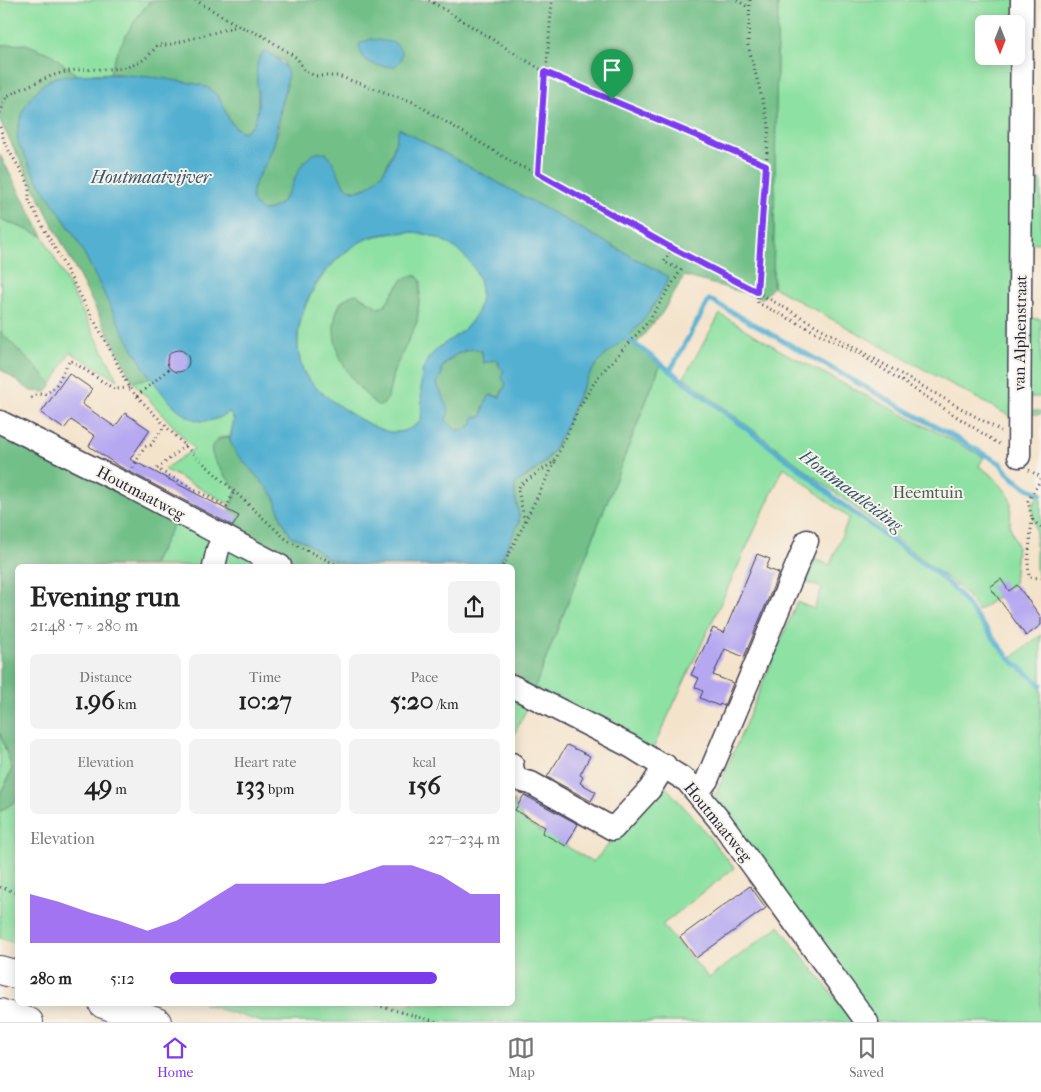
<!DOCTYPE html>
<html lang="en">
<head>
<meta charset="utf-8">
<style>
	:root { --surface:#fff; --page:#f2f2f2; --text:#222; --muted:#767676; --line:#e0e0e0; --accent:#7c3aed }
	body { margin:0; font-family:"IM FELL French Canon",serif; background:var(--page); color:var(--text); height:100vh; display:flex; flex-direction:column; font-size:19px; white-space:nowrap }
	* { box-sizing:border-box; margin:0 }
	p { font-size:16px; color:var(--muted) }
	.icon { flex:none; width:28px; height:28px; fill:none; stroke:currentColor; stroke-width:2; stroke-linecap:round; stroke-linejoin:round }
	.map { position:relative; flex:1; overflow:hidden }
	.details { position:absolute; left:15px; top:564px; width:500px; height:442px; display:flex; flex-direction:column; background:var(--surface); border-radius:8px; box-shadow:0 2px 12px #0003 }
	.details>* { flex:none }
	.needle { width:32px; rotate:180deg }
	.controls { position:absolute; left:975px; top:15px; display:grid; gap:10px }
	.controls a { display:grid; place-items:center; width:50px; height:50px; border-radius:8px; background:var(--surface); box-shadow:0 2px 12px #0003; font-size:25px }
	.pin { position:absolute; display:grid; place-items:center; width:42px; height:42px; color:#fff; margin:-51px -21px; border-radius:50% 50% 50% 0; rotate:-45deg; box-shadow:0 0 5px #0007 }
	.pin .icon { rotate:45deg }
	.round { display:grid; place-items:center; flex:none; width:52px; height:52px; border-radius:8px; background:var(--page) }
	.summary { display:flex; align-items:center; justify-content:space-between; height:85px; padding:0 15px }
	h1 { font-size:28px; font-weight:800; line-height:38px }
	.stats { display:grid; grid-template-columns:repeat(3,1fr); gap:8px; height:85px; padding:5px 15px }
	.stats div { display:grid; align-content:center; border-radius:8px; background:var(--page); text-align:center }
	.stats b { font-size:25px; font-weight:800 }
	.stats small { font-size:14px; font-weight:400 }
	.stats p { font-size:14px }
	.chart { height:140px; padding:10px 15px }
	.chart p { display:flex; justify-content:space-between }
	.chart svg { width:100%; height:90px; margin-top:5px; fill:var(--accent); opacity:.7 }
	ul { padding:0 15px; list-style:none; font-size:16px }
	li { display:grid; grid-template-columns:80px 60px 1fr; align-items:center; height:38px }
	li i { height:12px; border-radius:6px; background:var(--accent) }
	.tabs { display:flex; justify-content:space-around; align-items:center; height:70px; border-top:1px solid var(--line); background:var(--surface); font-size:14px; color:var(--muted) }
	.tabs a { display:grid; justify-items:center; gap:2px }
	.tabs .current { color:var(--accent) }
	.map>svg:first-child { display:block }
	.green { fill:#8de1a2; stroke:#58826e; fill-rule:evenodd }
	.forest { fill:#72bf88; stroke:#4a7062 }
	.water { fill:#53b0d1; stroke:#3a6986; fill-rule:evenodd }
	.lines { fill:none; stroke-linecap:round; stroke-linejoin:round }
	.stream { stroke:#53b0d1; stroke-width:5 }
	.building { fill:#b5a8f1 }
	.minor-casing { stroke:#423f51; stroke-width:25 }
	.highway-casing { stroke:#423f51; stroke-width:30 }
	.path { stroke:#423f51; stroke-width:3; stroke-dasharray:1 4; stroke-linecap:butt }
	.minor { stroke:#fff; stroke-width:22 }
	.highway { stroke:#fff; stroke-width:28 }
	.route-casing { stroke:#fff; stroke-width:10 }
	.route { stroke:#7c3aed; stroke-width:6 }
	.labels { text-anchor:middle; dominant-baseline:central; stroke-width:4; stroke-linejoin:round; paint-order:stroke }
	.street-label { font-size:16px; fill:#22223b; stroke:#f7f3e8 }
	.park-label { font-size:16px; fill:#425b5a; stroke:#f7f3e8 }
	.water-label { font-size:18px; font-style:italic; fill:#335470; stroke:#f7f3e8 }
</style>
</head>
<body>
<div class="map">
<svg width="1041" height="1022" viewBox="0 0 1041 1022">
	<rect width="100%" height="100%" fill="#f7f3e8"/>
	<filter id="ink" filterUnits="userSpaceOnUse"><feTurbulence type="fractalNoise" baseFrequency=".02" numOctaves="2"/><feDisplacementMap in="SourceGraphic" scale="10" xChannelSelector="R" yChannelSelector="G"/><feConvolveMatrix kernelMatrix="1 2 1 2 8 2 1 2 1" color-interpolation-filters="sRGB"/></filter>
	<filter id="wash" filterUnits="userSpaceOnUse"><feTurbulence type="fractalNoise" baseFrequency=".0096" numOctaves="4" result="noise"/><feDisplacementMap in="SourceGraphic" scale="20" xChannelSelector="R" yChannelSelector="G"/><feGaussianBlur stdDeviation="1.12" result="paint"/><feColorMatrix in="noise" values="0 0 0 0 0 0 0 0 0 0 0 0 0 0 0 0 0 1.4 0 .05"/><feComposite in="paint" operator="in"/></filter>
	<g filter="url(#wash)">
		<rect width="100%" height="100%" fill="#f4e3cb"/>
		<!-- green -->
		<g class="green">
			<path d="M0,0h151c-19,22 -33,46 -41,73l-33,2 -26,-21 -38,-10 -13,1z"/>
			<path d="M778,0h240l-1,420 -244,-133zM984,24h32v32h-32z"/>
			<path d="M1024,179l17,1v63l-16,-1z"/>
			<path d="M0,219l43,17 75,144 -48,-28 -18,32 -51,-50z"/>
			<path d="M412,232c22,2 41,11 56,28 19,22 17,53 -6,71 -13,11 -29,17 -37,33 -8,16 -1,39 -4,56 -8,8 -19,14 -31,12 -21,-3 -80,-42 -87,-62 -15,-40 6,-82 33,-109 9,-8 20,-19 31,-22 14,-5 30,-6 45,-7zM410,276h7l4,5 -4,41 -24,51 -2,12 -14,20c-10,-8 -17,-16 -24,-26 -10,-16 -26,-62 -11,-78 3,-3 10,-5 14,-7l23,14 5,-2 15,-22z"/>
			<path d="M720,314l65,39 199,104 -5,9 15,11 14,17 3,9 -1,23 7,20 -3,39 -36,26 -12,-17 -15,-13 -267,-204z"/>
			<path d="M1026,318l15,1v78h-11v14h11v3h-14z"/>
			<path d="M661,363l148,113 29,25 101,74 19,18 52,66 31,-24v387h-167l-162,-219 85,-201 17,7 8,-21 -17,-6 10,-23 15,6 19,-47 -65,-51 -132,284 -119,-59z"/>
			<path d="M151,377c21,25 43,60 79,35 7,6 1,16 0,25l-12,1 -1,27 20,25 -6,15 -67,-36 30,-20 -61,-67z"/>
			<path d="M1041,490v89l-5,-7v-41l-4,-24z"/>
			<path d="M176,519l88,47h-112z"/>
			<path d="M513,700l14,8 -14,29z"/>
			<path d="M0,733l12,36 -12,27z"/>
			<path d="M663,784l30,33 41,51 -72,57 47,53 70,-52 75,96h-592l-59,-18h309l1,-204 11,21 69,41z"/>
			<path d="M17,800v144l-17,-6v-126z"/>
		</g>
		<!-- forest -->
		<g class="forest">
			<path d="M151,0h627l-5,287 -10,11 -79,-22 -22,37 -26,31 25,19 -128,329 -20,-12 -1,-114h-14l21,-44c1,-14 -7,-26 -3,-39l19,-12 11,-10 10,-14 30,-67 9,-14 56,-56 18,-33 -269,-148c-9,22 -11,47 -35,59 -6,3 -13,3 -18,-1 -9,-7 -15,-24 -21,-34 -32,-6 -27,54 -64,58l-10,-10 -1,-9 5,-14 12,-18 10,-29 4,-30 5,-16 -3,-23 -18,-11c-24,13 9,63 -22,81 -17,-6 -18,-24 -26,-37l-52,-16 -56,-6c8,-27 22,-51 41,-73z"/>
			<path d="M26,44l25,10 26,21 -27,4 -10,10 -12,75 52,80 71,133 -18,5 -133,-261v-76z"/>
			<path d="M0,155l43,81 -43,-17z"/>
			<path d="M410,276h7l4,5 -4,41 -24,51 -5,25 -5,7h-6c-26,-21 -55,-64 -38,-98 4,-7 8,-11 17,-13l23,14 5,-2 19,-27z"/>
			<path d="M0,331l52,53 -6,8 -15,-1 -31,-22z"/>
			<path d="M471,349l11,2 1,12 12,-3c6,4 14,19 10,26 -2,4 -4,5 -5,11l-8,-2 -8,10 -2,12 -18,13h-8l-10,-10 1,-12 -10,-24 5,-11 -1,-4 14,-14z"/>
			<path d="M0,433l176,86 -24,47h-134l-1,234 -17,12v-16l12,-27 -12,-36z"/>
			<path d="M230,437v4l44,55 8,24 9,16 13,5 24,18 27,7h-49l-82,-43 13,-33c-13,-16 -46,-49 -7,-53z"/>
		</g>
		<!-- water -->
		<g class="water">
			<path d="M371,39l24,4 7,9 -1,8 -7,7c-19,-2 -32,-1 -35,-23z"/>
			<path d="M266,51c27,18 24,20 16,49 -6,22 -3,36 -14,59 -7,15 -17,25 -16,42l10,10c34,-3 27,-44 52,-57 18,-10 23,23 31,32 15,16 38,-11 44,-24 5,-11 7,-23 10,-34l270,149c-9,18 -19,37 -33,52 -13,13 -31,24 -42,39 -21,28 -26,65 -48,92 -8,10 -20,15 -30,23 -4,13 4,26 3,39l-21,44h-143l-27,-7 -24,-18 -13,-5 -9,-16 -8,-24 -38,-43 -6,-12 4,-22 -5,-7c-13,9 -27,13 -42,4 -40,-24 -82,-122 -104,-165 -17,-34 -44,-62 -59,-97 -2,-4 -6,-9 -6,-14 -2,-8 2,-18 4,-26 4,-13 16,-27 28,-34 7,-5 18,-4 26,-5 41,-2 80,1 120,9 36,7 22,40 48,48 31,-18 -2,-68 22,-81zM412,232c22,2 41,11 56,28 19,22 17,53 -6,71 -13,11 -28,16 -37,33 -8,16 -1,39 -4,57 -8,7 -20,13 -31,11 -21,-3 -80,-42 -87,-62 -19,-50 17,-107 61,-130 13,-7 33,-7 48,-8zM475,349l7,2 1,12 12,-3 4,2v4l5,5 -3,5 5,8 -6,13 -10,-2 -6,10 -2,12h-8l-1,7 -9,6h-8l-10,-10 3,-9 -12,-27 5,-11 -1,-4c7,-11 21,-20 34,-20z"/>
		</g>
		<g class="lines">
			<!-- stream -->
			<g class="stream">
				<path d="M627,338l182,138 29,25 101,74 19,18 52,66 31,26"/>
				<path d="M670,371l39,-71 5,2 286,161c10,15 23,24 41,31"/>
			</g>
		</g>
		<g id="blocks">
			<!-- building -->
			<g class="building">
				<circle cx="178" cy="361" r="11"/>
				<path d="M69,373l23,16 -10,15 33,23 10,-14 25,17 -20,29 109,57 -6,10 -116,-61 -28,-19 6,-10 -24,-16 -7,9 -23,-16z"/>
				<path d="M757,554l13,5 -4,9 13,5 -35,84 -19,-8 -12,26 20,8 -9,23 -4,-2 -1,2 -19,-8 3,-7 -8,-4 4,-9 -8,-3 22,-47 11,5z"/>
				<path d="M1001,579l8,12 8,-6 24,32v8l-15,11 -36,-49z"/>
				<path d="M567,745l23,11 -10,19 3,2 -3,6 16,9 -5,9 -44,-24z"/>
				<path d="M524,795l54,29 -12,22 -24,-13 3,-6 -30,-17z"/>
				<path d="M750,886l16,22 -70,50 -16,-21z"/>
			</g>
		</g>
	</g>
	<g filter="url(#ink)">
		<use href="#blocks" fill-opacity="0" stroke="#423f51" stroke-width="1"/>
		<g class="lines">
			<defs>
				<g id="minor">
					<path d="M0,422l125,62 155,82"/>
					<path d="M1019,456l3,-456"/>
					<path d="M214,566l4,-17 6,-12"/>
					<path d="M512,686l118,60 57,35 34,41 146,200"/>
					<path d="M512,764c1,13 6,17 19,19l82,46 37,-40 15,-24"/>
					<path d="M698,792l9,-12 100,-239"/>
				</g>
				<g id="highway">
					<path d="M0,970l18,5"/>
					<path d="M103,1004l54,18"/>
					<path d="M0,1013l29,9"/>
				</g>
			</defs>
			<!-- minor casing -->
			<use href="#minor" class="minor-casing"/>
			<!-- highway casing -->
			<use href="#highway" class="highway-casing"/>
			<!-- path -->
			<g class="path">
				<path d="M195,0l44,26 24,10 34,22 8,13 10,5h23l75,26 104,63 21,8 134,76 85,43 244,139"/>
				<path d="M429,0l116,72 221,93"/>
				<path d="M737,0l12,8"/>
				<path d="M750,0l-2,45 21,80 -12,167 1,11 105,53 136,88"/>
				<path d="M0,113l7,-17c17,-8 36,-18 54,-23 34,-10 74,8 96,-28h11l70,-19"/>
				<path d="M0,127l5,17 24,40v17l85,156 15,31 56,58 103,95 51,25"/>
				<path d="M538,173l14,-173"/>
				<path d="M137,396l33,-28"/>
				<path d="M31,398l6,-4h9l9,-7 15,-27 44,29 15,-1"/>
				<path d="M185,446l-28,23 70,38 7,-16"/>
				<path d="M133,468l11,-21 7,-2 15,-21"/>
				<path d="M1029,470l12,7"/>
				<path d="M1041,479l-13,22 4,18 9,9"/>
				<path d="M1032,519l-4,43 1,15 12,1"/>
				<path d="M525,521l30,-59"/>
				<path d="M503,566l22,-44 -7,-32 2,-5 35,-24 25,-55 17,-28 51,-56 33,-52 -17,-8 8,-13"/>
				<path d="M0,887l18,6"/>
				<path d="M372,1004l65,18"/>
			</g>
			<!-- minor -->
			<use href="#minor" class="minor"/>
			<!-- highway -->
			<use href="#highway" class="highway"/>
		</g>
	</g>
	<g class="lines" filter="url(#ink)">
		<defs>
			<path id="route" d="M545,72l221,93 -9,127 -85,-44 -134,-75z"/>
		</defs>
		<!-- route casing -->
		<use href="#route" class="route-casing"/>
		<!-- route -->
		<use href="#route" class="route"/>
	</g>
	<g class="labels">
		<!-- street labels -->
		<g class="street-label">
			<text transform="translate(1020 333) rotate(-89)">van Alphenstraat</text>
			<text transform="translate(141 493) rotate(28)">Houtmaatweg</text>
			<text transform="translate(718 822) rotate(51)">Houtmaatweg</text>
		</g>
		<!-- park labels -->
		<g class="park-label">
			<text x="928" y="492">Heemtuin</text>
		</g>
		<!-- water labels -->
		<g class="water-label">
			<text x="151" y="177">Houtmaatvijver</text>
			<text transform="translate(851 491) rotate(37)">Houtmaatleiding</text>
		</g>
	</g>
</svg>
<div class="controls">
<a><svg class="needle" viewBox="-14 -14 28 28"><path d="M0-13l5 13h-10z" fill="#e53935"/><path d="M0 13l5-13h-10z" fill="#767676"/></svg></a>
</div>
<div class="pin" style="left:612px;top:100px;background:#1e9e55"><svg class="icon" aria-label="arrive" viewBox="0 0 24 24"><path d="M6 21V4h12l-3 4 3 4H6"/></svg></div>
<section class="details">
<div class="summary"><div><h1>Evening run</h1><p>21:48 · 7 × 280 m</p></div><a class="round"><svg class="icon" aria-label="share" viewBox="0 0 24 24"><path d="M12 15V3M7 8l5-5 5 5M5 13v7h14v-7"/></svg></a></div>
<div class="stats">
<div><p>Distance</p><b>1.96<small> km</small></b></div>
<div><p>Time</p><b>10:27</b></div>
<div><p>Pace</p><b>5:20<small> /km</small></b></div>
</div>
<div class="stats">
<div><p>Elevation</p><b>49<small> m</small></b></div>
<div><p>Heart rate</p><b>133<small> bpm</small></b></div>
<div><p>kcal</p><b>156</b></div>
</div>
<div class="chart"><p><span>Elevation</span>227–234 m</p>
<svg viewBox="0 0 160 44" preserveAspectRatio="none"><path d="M0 44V20L10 24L20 29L30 33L40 38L50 33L60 24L70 15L80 15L90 15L100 15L110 11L120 6L130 6L140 11L150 20L160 20V44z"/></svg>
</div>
<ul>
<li><b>280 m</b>5:12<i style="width:81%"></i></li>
</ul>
</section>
</div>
<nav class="tabs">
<a class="current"><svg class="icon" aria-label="home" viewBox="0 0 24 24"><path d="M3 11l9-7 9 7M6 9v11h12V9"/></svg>Home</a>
<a><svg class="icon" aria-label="map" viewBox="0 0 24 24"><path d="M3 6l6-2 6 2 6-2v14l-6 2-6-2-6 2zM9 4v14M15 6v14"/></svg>Map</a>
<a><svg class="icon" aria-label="saved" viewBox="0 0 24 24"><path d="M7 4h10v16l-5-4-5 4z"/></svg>Saved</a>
</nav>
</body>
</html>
